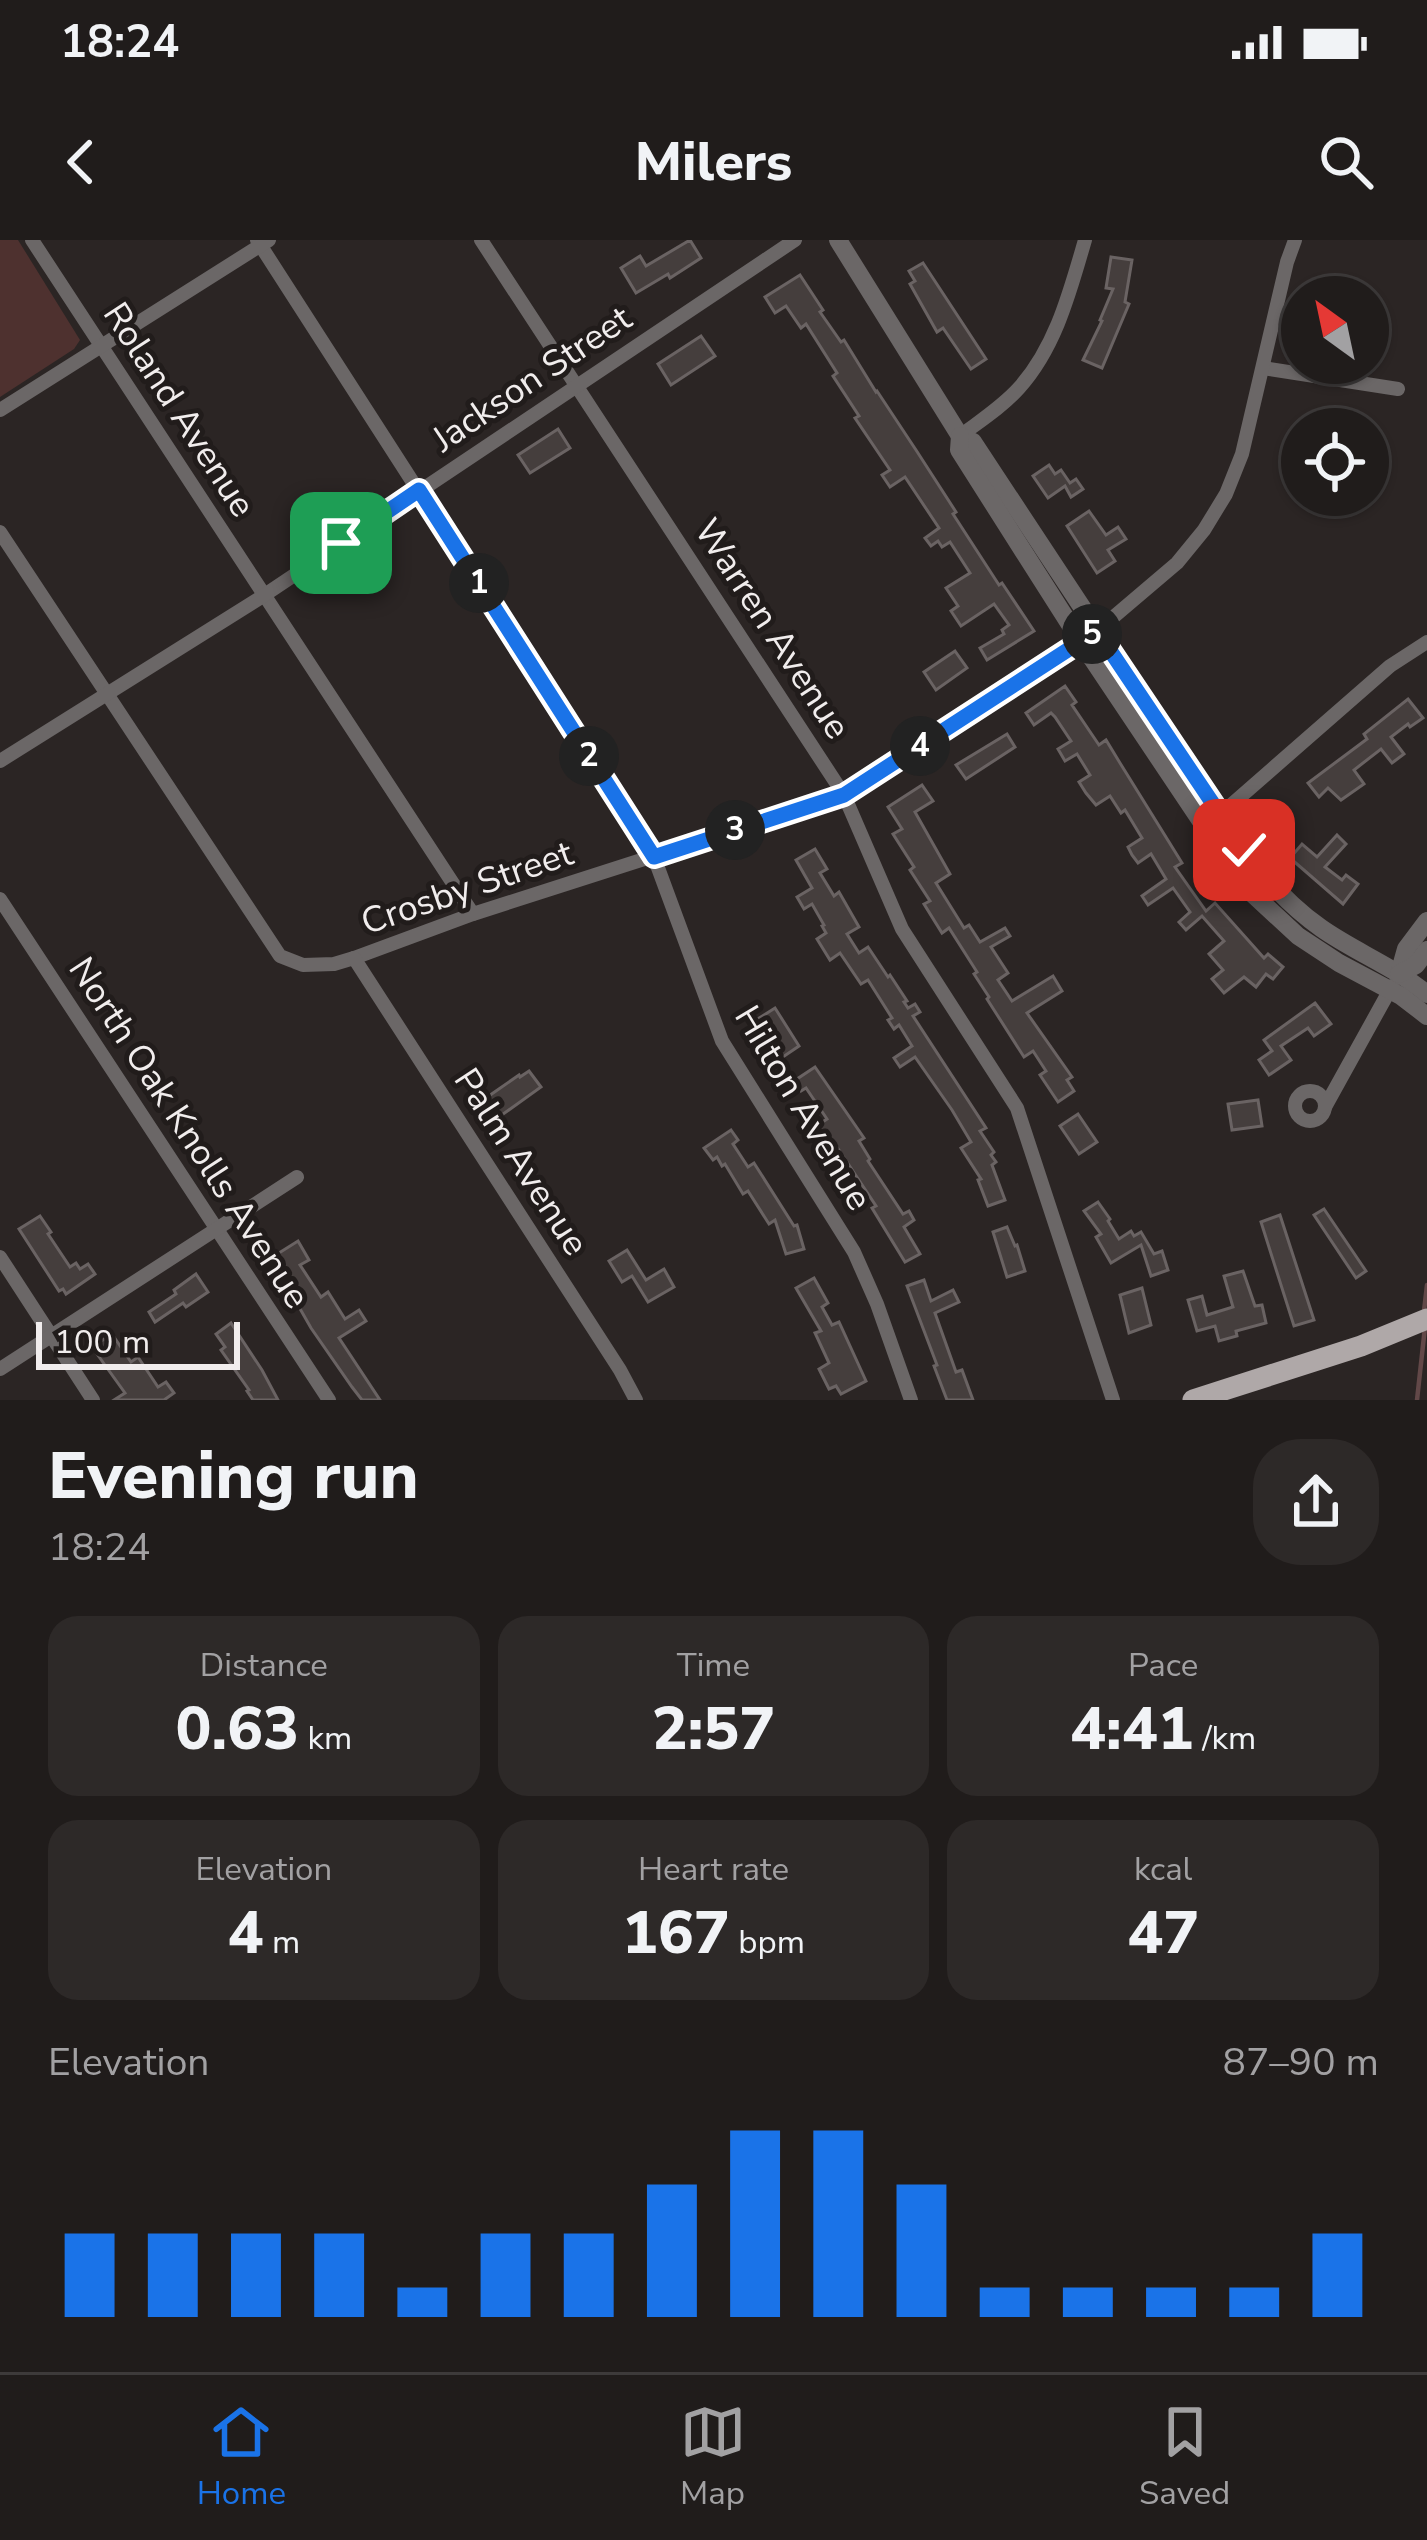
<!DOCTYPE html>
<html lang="en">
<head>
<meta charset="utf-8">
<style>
	:root { --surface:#201c1b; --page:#2d2928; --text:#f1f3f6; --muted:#a2a1a3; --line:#3d3a3a; --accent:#1a73e8 }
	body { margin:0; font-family:"Nunito Sans",sans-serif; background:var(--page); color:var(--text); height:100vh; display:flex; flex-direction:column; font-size:45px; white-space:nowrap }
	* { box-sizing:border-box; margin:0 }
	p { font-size:39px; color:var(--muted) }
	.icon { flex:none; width:66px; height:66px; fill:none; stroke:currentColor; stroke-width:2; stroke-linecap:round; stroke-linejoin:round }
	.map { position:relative; height:1160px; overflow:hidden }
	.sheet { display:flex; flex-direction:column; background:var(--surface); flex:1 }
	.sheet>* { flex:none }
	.needle { width:78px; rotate:327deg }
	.fabs { position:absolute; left:1281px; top:36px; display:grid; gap:24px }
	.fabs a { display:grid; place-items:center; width:108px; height:108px; border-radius:50%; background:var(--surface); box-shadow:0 3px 9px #0004,0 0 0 3px var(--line); font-size:60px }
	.scale { position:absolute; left:36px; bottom:30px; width:204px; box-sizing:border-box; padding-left:12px; border:6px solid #f1eded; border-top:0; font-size:33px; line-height:42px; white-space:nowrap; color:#f1eded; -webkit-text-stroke:9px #211c1b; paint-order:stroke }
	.pin { position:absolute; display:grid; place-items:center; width:102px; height:102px; color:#fff; margin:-51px; border-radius:24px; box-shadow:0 6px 18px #0006 }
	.km { position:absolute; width:60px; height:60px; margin:-30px; border-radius:50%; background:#222; color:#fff; font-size:33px; line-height:60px; text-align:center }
	.round { display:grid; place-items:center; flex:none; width:126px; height:126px; border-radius:48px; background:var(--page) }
	.overview { display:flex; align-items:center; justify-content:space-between; height:204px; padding:0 48px }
	h1 { font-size:66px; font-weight:800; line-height:90px }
	.stats { display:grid; grid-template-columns:repeat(3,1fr); gap:18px; height:204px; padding:12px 48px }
	.stats div { display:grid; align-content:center; border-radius:30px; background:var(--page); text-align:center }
	.stats b { font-size:60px; font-weight:800 }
	.stats small { font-size:33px; font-weight:400 }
	.stats p { font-size:33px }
	.chart { height:336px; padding:24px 48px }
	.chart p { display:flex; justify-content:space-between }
	.chart svg { width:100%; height:216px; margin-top:12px; stroke:var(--accent); stroke-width:6 }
	.status { display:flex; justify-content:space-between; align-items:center; height:84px; padding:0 60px; background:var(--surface); direction:ltr }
	.status svg { height:33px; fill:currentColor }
	header { display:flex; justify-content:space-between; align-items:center; height:156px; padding:0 48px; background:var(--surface); font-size:54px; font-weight:800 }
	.menu { display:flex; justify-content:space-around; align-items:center; height:168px; border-top:3px solid var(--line); background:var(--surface); font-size:33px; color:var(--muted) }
	.menu a { display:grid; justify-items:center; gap:6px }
	.menu .selected { color:var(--accent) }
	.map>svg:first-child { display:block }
	.green { fill:#4e312f }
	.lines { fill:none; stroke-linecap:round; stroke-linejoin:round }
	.stream { stroke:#624848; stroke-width:4.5 }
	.building { fill:#453e3d; stroke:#6a6363; stroke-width:3 }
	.minor { stroke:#6b6767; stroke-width:14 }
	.tertiary { stroke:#6b6767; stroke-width:18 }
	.primary { stroke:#afa8a8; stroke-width:21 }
	.route-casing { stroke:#fff; stroke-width:24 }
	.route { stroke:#1a73e8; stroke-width:15 }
	.labels { text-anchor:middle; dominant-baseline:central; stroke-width:10; stroke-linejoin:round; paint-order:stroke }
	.street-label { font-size:36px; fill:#f1eded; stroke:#211c1b }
</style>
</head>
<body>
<div class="status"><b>18:24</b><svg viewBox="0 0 49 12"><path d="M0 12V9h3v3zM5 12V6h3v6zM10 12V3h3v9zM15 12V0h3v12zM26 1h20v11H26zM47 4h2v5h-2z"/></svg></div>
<header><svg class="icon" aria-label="back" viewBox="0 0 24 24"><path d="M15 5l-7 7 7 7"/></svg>Milers<svg class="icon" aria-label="search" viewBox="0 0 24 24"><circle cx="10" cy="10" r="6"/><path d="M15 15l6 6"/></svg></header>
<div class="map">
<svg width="1427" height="1160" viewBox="0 0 1427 1160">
	<rect width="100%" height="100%" fill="#2b2524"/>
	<!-- green -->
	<path class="green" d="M0,0h18l62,100 -6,9 -74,48z"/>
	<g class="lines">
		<!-- stream -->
		<g class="stream">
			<path d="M1424,1071l3,-26"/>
			<path d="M1417,1160l8,-73"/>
		</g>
	</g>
	<!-- building -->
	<g class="building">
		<path d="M690,0l11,18 -31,20 -2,-4 -32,19 -15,-25 19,-12 6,10z"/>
		<path d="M1111,17l21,3 -7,42 4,2 -27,64 -19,-8 19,-39 -2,-1 13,-31 -7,-1z"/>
		<path d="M923,23l63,96 -15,10 -28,-41 -6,4 -27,-48 5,-3 -6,-10z"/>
		<path d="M800,35l23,35 -3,2 21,30 3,-2 32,52 1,-1 39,59 40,62 -3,2 46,71 3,-2 32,48 -47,29 -7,-12 24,-14 -2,-4 7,-5 -15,-21 -33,22 -10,-15 7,-5 -12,-18 24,-15 -20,-31 -8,5 -4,-6 -7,5 -6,-8 14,-10 -34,-51 -15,10 -8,-12 8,-5 -35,-52 4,-2 -26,-40 4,-3 -31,-49 -5,4 -15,-22 -11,7 -10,-16z"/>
		<path d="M701,96l14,20 -44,29 -13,-21z"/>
		<path d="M558,189l12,19 -40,25 -12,-18z"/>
		<path d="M1049,225l6,9 6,-4 9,13 6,-4 7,10 -12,8 -6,-11 -17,12 -15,-22z"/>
		<path d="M1089,271l17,24 12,-8 8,12 -18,11 7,11 -18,12 -30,-47z"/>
		<path d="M955,411l12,17 -31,22 -12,-18z"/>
		<path d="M1065,446l11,16 -4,3 27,40 7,-5 14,23 62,100 -7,4 31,44 9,-8 49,55 4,-4 15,13 -10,12 -7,-5 -10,13 -12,-10 -20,16 -12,-14 11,-9 -14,-16 15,-13 -22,-25 -16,14 -7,-8 11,-10 -17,-24 -25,17 -6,-9 24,-17 -15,-25 -13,9 -6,-8 -4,-8 14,-9 -17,-28 -4,3 -11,-17 -14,9 -10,-12 -7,-11 11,-7 -13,-21 -12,7 -7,-12 13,-8 -16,-24 -4,-4 -17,12 -8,-12z"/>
		<path d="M1408,459l15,19 -13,9 -2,-3 -17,13 13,17 -12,9 -11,-14 -27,21 10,14 -23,16 -13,-12 -9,9 -11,-14 59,-44 -3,-5z"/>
		<path d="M1007,494l8,13 -49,32 -10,-14z"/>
		<path d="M922,545l11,16 -18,11 35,62 -14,9 28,45 5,-3 11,17 25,-14 5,8 -19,11 17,26 -10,7 14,21 41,-25 9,15 -35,22 45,64 -5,3 7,11 -16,11 -18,-27 6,-4 -13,-20 -9,6 -37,-58 2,-2 -15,-23 3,-2 -28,-44 -7,5 -18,-29 6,-3 -20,-31 4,-3 -21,-33 9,-5 -14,-22z"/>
		<path d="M1337,595l9,9 -21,23 17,13 4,-5 12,9 -15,20 -53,-46 12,-14 15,13z"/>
		<path d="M815,609l12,20 -7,4 14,23 5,-4 20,35 -12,7 12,19 9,-6 20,30 2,-2 17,26 -3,1 4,6 7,-4 5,8 -7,4 73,112 -6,3 14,21 -3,3 5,7 -4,3 13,35 -17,6 -10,-26 3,-1 -20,-31 10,-6 -19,-32 -37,-53 -15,10 -6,-9 18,-12 -13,-21 -5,4 -6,-9 4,-2 -24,-38 -7,4 -21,-31 -10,7 -13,-21 9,-6 -4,-7 2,-1 -12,-21 -8,5 -7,-12 15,-9 -16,-28z"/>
		<path d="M1315,763l16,21 -17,12 -6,-8 -27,18 10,14 -22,15 -10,-15 13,-9 -8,-11z"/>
		<path d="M775,768l24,38 -22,15 -7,-11 3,-3 -17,-27z"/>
		<path d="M815,827l49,71 -5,3 11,18 -2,2 35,53 6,-3 5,9 -10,7 16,27 -15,8 -33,-54 4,-2 -43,-65 -3,1 -12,-17 9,-6 -21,-31 -5,3 -7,-10z"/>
		<path d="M529,831l12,16 -42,30 -13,-19 33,-23 1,2z"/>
		<path d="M1258,860l4,26 -30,4 -4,-26z"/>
		<path d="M1078,874l19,28 -18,12 -19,-28z"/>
		<path d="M731,890l7,10 -5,4 15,23 6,-4 40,63 3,-1 7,24 -18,5 -11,-34 -6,4 -21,-33 -5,3 -18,-30 -3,2 -5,-9 -4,3 -9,-12z"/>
		<path d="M1098,962l12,17 -2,2 11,18 12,-8 3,5 7,-4 13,22 8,-3 6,19 -17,6 -10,-31 -30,18 -15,-26 5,-3 -17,-23z"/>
		<path d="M1324,969l42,62 -10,7 -42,-63z"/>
		<path d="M1280,975l34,105 -20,6 -33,-104z"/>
		<path d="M40,976l11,16 -3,2 22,33 6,-4 4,6 8,-5 7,10 -29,20 -3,-5 -4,2 -40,-62z"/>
		<path d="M1007,987l8,19 2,-1 8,26 -18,6 -14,-45z"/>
		<path d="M298,1001l11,19 -9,5 21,32 7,-5 17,27 14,-9 7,11 -27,17 41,62h-18l-10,-13 -41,-59 -40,-70z"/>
		<path d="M627,1010l19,30 18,-11 10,18 -26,15 -16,-26 -10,6 -13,-21z"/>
		<path d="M1243,1031l12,35 7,-1 4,18 -30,8 1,5 -18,5 -4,-15 -18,5 -9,-31 14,-4 5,19 26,-8 -9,-31z"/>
		<path d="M196,1034l12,18 -22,15 -3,-4 -28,19 -6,-10 27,-18 -2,-4z"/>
		<path d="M814,1038l14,25 -6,4 10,18 7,-3 27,59 -25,13 -5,-8 -7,3 -10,-20 10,-6 -14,-30 6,-2 -25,-43z"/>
		<path d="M924,1040l7,21 22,-11 6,12 -24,11 21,59 6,-2 11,30h-26l-13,-34 3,-1 -30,-79z"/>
		<path d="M1142,1048l9,37 -22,8 -9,-38z"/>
		<path d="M231,1083l31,47 16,30h-25l-6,-9 2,-1 -28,-40 4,-3 -9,-13z"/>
		<path d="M112,1094l19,28 7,-5 20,30 8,-5 8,11 -10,7h-50l11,-7 -33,-46z"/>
	</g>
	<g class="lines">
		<!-- minor -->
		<g class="minor">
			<path d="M32,0l441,674"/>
			<path d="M257,0l397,617 68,184 132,211 23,52 34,96"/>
			<path d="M481,0l363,555 58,134 115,179 96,292"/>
			<path d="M1263,128l135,21"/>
			<path d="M0,170l269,-170"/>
			<path d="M960,196c20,-15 42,-29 59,-48 37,-41 51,-97 66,-148"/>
			<path d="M0,292l280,424 23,9 31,-1 20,-6 119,-44 371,-119 253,-164 80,-68 27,-33 22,-36 16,-40 45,-192 8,-22"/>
			<path d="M0,521l263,-165 532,-356"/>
			<path d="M1215,579l175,-153 37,-24"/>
			<path d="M0,659l329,501"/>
			<path d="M354,718l266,412 16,30"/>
			<circle cx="1310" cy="866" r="15"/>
			<path d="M1325,867l67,-121"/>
			<path d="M0,1017l93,143"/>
			<path d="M0,1129l297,-192"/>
		</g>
		<!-- tertiary -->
		<g class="tertiary">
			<path d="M838,0l122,196 13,6 246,373c30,43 59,83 102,113 34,24 74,39 106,66"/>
			<path d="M960,196l-1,14 122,192 164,245 53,49 41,27 62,33 26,20"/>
			<path d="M1399,734l7,-25 21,-28"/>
			<path d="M1399,734l17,-9 11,-15"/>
		</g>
		<!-- primary -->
		<path class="primary" d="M1193,1160l168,-54 66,-27"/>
	</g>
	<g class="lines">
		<defs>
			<path id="route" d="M341,303l78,-53 235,367 190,-62 253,-164 147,219"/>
		</defs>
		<!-- route casing -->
		<use href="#route" class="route-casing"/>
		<!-- route -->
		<use href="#route" class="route"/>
	</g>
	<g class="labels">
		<!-- street labels -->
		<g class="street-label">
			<text transform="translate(532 139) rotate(-34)">Jackson Street</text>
			<text transform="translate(179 170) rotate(57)">Roland Avenue</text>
			<text transform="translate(772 389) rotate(57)">Warren Avenue</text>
			<text transform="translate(467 648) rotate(-19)">Crosby Street</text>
			<text transform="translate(803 868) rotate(59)">Hilton Avenue</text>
			<text transform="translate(189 893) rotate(57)">North Oak Knolls Avenue</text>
			<text transform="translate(521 922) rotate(57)">Palm Avenue</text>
		</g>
	</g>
</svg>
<div class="fabs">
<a><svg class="needle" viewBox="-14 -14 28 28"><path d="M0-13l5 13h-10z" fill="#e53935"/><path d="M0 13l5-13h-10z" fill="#a2a1a3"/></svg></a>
<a><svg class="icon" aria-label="locate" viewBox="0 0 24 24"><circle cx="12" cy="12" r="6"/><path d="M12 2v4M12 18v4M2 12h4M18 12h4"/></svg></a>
</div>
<div class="scale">100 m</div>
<div class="pin" style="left:341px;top:303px;background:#1e9e55"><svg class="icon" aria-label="arrive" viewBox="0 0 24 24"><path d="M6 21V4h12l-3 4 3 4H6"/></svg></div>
<div class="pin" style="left:1244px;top:610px;background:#d93025"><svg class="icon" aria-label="check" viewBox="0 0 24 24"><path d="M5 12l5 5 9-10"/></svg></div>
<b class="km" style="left:479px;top:343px">1</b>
<b class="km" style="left:589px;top:516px">2</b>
<b class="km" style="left:735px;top:590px">3</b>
<b class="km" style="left:920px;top:506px">4</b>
<b class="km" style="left:1092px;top:394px">5</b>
</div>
<section class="sheet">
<div class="overview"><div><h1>Evening run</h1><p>18:24</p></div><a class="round"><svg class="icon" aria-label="share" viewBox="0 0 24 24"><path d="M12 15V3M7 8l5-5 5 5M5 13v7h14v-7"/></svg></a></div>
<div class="stats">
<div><p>Distance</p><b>0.63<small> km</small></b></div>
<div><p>Time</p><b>2:57</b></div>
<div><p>Pace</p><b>4:41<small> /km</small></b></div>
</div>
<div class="stats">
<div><p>Elevation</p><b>4<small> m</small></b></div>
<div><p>Heart rate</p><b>167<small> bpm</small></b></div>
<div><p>kcal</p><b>47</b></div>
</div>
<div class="chart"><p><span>Elevation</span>87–90 m</p>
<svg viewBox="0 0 160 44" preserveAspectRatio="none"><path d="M5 44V27M15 44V27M25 44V27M35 44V27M45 44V38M55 44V27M65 44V27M75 44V17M85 44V6M95 44V6M105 44V17M115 44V38M125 44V38M135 44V38M145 44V38M155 44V27"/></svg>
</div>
</section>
<nav class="menu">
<a class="selected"><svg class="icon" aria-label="home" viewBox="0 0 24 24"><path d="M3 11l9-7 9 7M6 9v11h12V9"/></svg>Home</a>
<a><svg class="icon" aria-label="map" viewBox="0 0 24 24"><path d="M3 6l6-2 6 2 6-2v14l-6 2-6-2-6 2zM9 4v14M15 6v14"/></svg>Map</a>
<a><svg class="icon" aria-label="saved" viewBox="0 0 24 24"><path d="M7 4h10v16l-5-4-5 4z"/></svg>Saved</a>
</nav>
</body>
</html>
